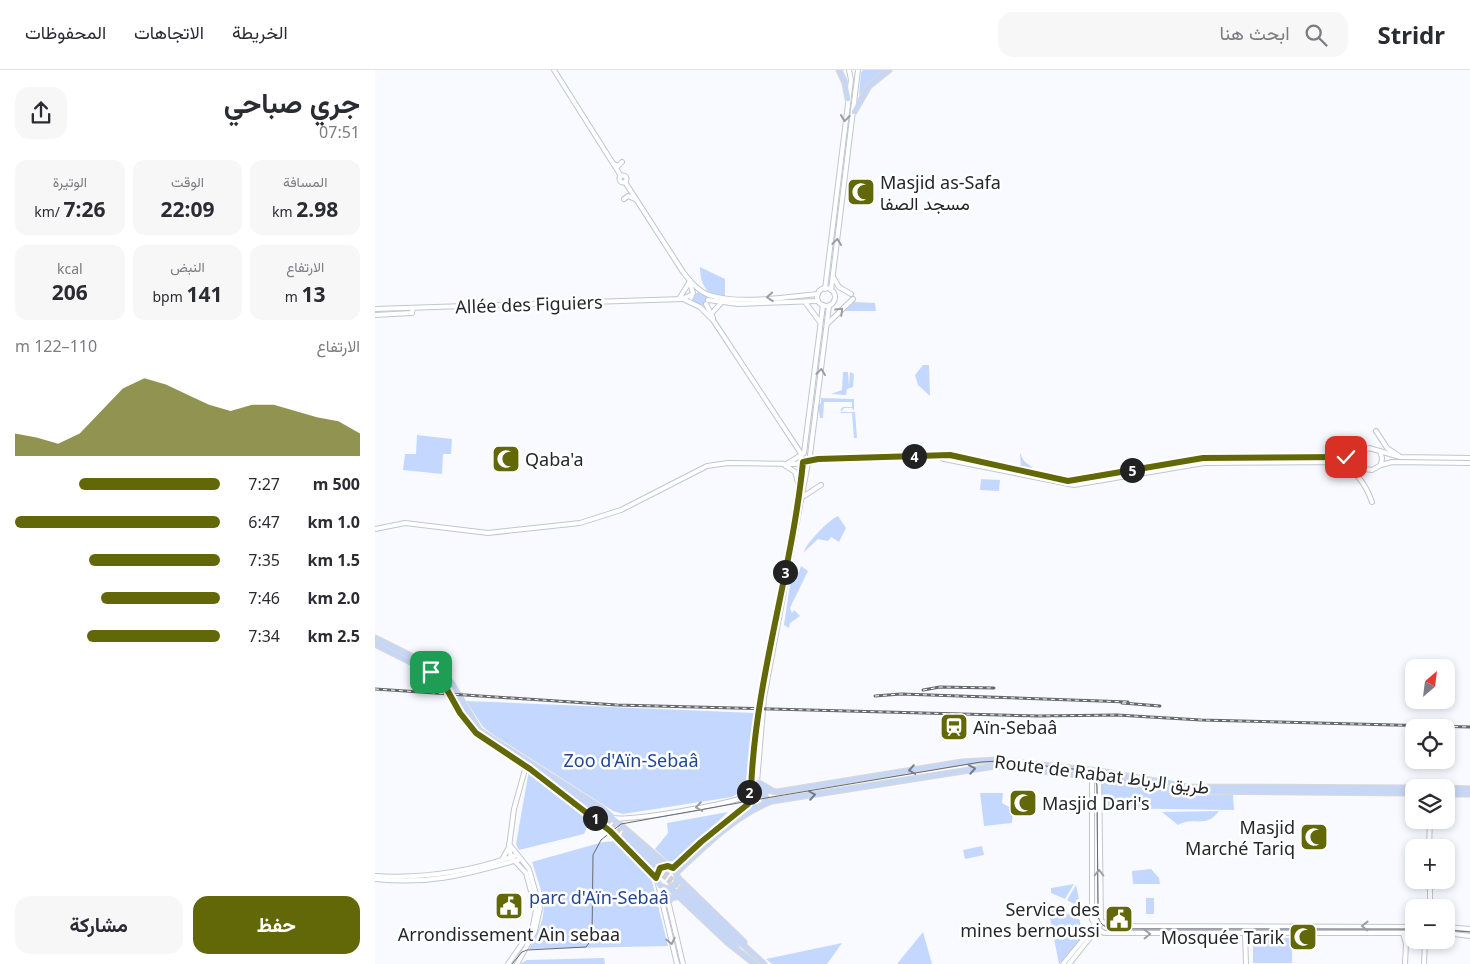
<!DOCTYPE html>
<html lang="ar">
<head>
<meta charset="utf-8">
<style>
	:root { --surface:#fff; --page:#f7f7f7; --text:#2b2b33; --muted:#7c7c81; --line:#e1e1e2; --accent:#626807 }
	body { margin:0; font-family:"Noto Sans",Vazirmatn,sans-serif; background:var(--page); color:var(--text); direction:rtl; height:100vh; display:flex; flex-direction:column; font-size:19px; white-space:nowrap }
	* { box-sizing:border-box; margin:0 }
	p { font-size:16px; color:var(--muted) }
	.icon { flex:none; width:28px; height:28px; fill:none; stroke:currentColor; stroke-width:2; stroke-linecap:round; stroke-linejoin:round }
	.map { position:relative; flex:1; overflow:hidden; direction:ltr }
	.drawer { display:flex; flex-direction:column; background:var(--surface); width:375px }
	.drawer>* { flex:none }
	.needle { width:32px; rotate:28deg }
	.buttons { position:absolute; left:1030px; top:589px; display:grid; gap:10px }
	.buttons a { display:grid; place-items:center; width:50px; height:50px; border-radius:10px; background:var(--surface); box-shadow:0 2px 8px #0003; font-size:25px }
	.pin { position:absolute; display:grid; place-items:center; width:42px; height:42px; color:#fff; margin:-21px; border-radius:10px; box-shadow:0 2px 8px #0006 }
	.km { position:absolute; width:25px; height:25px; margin:-12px; border-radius:50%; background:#222; color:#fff; font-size:14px; line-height:25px; text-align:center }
	.round { display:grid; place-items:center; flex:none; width:52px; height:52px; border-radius:15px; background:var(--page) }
	.headline { display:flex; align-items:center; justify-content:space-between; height:85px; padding:0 15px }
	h1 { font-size:28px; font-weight:700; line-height:38px }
	.metrics { display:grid; grid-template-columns:repeat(3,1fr); gap:8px; height:85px; padding:5px 15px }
	.metrics div { display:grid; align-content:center; border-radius:12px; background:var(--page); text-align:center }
	.metrics b { font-size:21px; font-weight:700 }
	.metrics small { font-size:14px; font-weight:400 }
	.metrics p { font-size:14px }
	.chart { height:140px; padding:10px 15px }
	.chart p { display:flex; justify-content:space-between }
	.chart svg { width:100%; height:90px; margin-top:5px; fill:var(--accent); opacity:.7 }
	.primary-button { display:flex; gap:10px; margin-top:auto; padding:10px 15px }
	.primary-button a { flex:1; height:58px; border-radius:15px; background:var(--accent); color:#fff; font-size:20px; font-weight:700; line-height:58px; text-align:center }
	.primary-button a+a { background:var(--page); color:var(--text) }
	ul { padding:0 15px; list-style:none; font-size:16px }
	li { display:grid; grid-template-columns:80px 60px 1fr; align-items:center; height:38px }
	li i { height:12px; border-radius:6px; background:var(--accent) }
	header { display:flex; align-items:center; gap:30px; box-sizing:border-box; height:70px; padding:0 25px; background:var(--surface); border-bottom:1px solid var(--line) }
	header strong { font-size:24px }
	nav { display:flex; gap:28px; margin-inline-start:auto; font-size:18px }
	.search { width:350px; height:45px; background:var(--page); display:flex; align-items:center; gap:12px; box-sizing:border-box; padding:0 18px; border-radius:15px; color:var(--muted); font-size:19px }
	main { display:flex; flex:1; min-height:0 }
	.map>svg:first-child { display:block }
	.green { fill:#c4d8ff }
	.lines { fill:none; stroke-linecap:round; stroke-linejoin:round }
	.primary-tunnel { stroke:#ced0d5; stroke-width:4.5; stroke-dasharray:4.5 2; stroke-linecap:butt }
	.secondary-casing { stroke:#c0c6d1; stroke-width:6 }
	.primary-casing { stroke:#d8d8d9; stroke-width:7 }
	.secondary { stroke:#fff; stroke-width:4 }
	.primary { stroke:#c5d6f7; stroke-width:4.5 }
	.tram { stroke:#67696d; stroke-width:1 }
	.rail-casing { stroke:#67696d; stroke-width:3 }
	.rail { stroke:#fff; stroke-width:1; stroke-dasharray:4; stroke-linecap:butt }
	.oneway { stroke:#9d9ea0 }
	.oneway2 { stroke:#757e91 }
	.route-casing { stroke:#fff; stroke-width:10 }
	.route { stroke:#626807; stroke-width:6 }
	.labels { text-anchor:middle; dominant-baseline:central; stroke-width:5; stroke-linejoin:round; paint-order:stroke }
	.poi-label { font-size:18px; fill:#25272b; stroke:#fff; text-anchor:start }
	.street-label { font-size:18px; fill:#25272b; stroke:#fff }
	.park-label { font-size:18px; fill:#244793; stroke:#fff }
</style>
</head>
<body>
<header>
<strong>Stridr</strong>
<div class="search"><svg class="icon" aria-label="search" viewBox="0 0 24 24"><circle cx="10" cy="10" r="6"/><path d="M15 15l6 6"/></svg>ابحث هنا</div>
<nav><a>الخريطة</a><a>الاتجاهات</a><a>المحفوظات</a></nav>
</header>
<main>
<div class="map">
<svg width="1095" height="894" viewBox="0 0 1095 894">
	<rect width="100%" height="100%" fill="#f8faff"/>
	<!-- green -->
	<g class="green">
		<path d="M488,0h22l-26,25 2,-22z"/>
		<path d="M325,197l25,12v17c-19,2 -25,-13 -25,-29z"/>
		<circle cx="325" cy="229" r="7"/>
		<path d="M479,232l21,1 1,8h-32z"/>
		<path d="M548,295h6l1,31 -12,-11 -3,-10z"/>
		<path d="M468,302h5l1,14 1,-14 4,2 -1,13 -6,2 -1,6 -15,-1 11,-4z"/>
		<path d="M446,328l33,1v12l-2,-3h-8l-3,4h14l2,26h-3l-2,-25h-11v-4l2,-2h9v-5h-28l-1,16h-3l-2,-12 3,-3z"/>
		<path d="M42,365l35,4 -1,15h-8l-1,20 -39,-4 2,-16h11z"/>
		<path d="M645,383l4,8 9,7v4l-12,-4z"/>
		<path d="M606,409l19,1 -1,11 -19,-1z"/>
		<path d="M463,446l8,12 -7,14 -8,-5 -3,4 -10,-2 -14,13c1,-8 26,-33 34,-36z"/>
		<path d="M426,496l7,5 -18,37 2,5 2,-3 6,6 -10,7 -1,5 -5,-3 8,-54 7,1z"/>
		<path d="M91,631l289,12 -10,76 -13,8 -109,17 -10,-3 -121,-77 -9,-7z"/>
		<path d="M154,700c12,7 52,30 57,41 3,8 2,16 -2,23l-65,16 -3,-6z"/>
		<path d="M725,708l80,16 53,1 1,15 -135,-2z"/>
		<path d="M605,723h23l-1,10 11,6 -1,14 -28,3z"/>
		<path d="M844,741c-13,18 -24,5 -41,14l-16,-13z"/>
		<path d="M353,742l-51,48 -8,2 -14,-13 13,-16 -1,-10z"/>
		<path d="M243,771l32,32 18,73 -139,3c22,-39 16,-46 3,-87l71,-20z"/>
		<path d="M607,776l2,9 -19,4 -2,-9z"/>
		<path d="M776,799l8,9 1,6h-27l-1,-13z"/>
		<path d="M699,814l-9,15 -14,-6v-5z"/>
		<path d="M701,815l5,23 -14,-8z"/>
		<rect x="771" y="828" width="8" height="16"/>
		<path d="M672,833l33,17 1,18 -22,26z"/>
		<path d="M548,862l9,32h-35z"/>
		<rect x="878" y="868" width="39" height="25"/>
		<path d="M467,873l-15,21h-55l-6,-5z"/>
		<path d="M229,888l1,6h-85l7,-4z"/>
	</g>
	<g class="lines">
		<!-- primary-tunnel -->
		<g class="primary-tunnel">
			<path d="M223,741l28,24"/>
			<path d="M220,745l28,23"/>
			<path d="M281,793l26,26"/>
			<path d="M278,797l27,24"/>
		</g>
		<defs>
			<g id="secondary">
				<path d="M179,0l67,106"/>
				<path d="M239,94l4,2 4,-4"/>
				<circle cx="248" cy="109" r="3.5"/>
				<path d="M250,112l58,90c7,9 15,19 26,23 29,10 79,2 109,-1"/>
				<path d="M249,129l4,-3 7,3"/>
				<path d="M458,207l6,10 12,7"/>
				<path d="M315,213l3,10 -2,5"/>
				<circle cx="451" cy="227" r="9"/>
				<path d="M450,219l26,-209 -2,-10"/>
				<path d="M456,220l27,-220"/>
				<path d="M304,229l11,-18"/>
				<path d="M308,229l17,8 13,13 89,135"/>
				<path d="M333,230l30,4 80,-3"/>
				<path d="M430,232l15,20"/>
				<path d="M331,234l7,14"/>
				<path d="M0,239l307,-10 9,-4"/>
				<path d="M336,244l10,-11"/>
				<path d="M0,245l37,-2 1,-5"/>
				<path d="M452,254l26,-25"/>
				<path d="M1001,361l11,17 12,8"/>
				<path d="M1005,381l2,7 -1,7"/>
				<path d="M429,383l19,-148"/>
				<path d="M435,385l19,-149"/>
				<path d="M563,386l6,3 130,26 130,-22 142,-1 15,2 4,5 7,1 9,-5 11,-3 78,1"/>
				<path d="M435,390l140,-5 118,26 135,-23 143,-1 10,-1 13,-8 31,9 70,1"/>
				<path d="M413,393l15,-9"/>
				<path d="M965,393c17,8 26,22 32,39"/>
				<path d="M408,394l12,8 4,14"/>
				<path d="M429,426l17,-11"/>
				<path d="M0,459l30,-6 83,10 92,-10 41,-13 86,-44 21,-3 67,1 8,-2"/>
				<path d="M717,704v145l4,8 8,6h310"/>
				<path d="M385,719l-3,-7 7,-84 44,-235"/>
				<path d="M376,720c5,-111 40,-217 52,-328"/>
				<path d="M238,748c19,3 116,-14 134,-22"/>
				<path d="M134,774l20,25 11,39 -5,23 -18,33"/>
				<path d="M1054,778l1,-28"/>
				<path d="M127,790l7,-13 5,-38 12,-43"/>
				<path d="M0,806c50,3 95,-4 142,-21"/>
				<path d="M0,809c57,6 92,-5 146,-20"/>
				<path d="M283,814l19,80"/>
				<path d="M290,818l18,76"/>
				<path d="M1055,838v-28"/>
				<path d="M717,849l24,7 298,1"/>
				<path d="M1071,857l24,2"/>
				<path d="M1028,863l3,11 -1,20"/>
				<path d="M1071,863l24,3"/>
				<path d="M870,864l1,30"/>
				<path d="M133,894l24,-34 4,-20 -10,-37 -15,-16 -2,-10"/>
				<path d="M688,894l32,-39 6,-3"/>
				<path d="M694,894l32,-40 -2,-153"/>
				<path d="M1049,894l1,-24"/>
			</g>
			<g id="primary">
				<path d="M464,0l6,13 3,16"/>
				<path d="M479,42l15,-26 20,-16"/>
				<path d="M0,568l64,32 13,14 28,47 121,77 67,58 7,4 3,8 -2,6 -8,5 -8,-3 -9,-15 -44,-43 -77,-59 -54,-36 -16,-20 -15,-28 -9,-10 -61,-31"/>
				<path d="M382,712l14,8"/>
				<path d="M182,713l41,28"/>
				<path d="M1071,718l24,1"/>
				<path d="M388,721l3,7 -2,6"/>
				<path d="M1071,724h24"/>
				<path d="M381,738l-6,-2 -4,-7 2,-7 7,-4 22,4 185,-30 33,-2 104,11 89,16 226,1"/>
				<path d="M212,739l8,6"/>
				<path d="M251,765l30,28"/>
				<path d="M248,768l30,29"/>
				<path d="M298,798l28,-26 47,-38"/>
				<path d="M302,802c29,-27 58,-57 95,-71l223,-35 103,11 82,14 234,2"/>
				<path d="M281,808l2,-8 9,-4"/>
				<path d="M303,808l66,64"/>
				<path d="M295,818l57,54 28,22"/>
				<path d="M307,819l82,75"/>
				<path d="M305,821l56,55"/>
				<path d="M293,833l3,-5 8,-2"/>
			</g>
		</defs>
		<!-- secondary casing -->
		<use href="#secondary" class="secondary-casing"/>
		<!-- primary casing -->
		<use href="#primary" class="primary-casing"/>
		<!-- secondary -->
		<use href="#secondary" class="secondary"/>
		<!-- primary -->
		<use href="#primary" class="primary"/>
		<!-- tram -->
		<g class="tram">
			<path d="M1071,860l24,2"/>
			<path d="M137,894l10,-12 5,-2 59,-3 6,-8 1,-84 8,-15 20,-16 145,-26 215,-36 17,-1 85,9 9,4 5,11 1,130c2,17 20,14 34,14h282"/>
		</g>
		<defs>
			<g id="rail">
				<path d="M0,619l242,16 421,11 79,-1 84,5 269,7"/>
				<path d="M548,620l17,-3 54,1"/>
				<path d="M500,626l26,-2 227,8"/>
				<path d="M747,633l38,3"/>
			</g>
		</defs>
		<!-- rail casing -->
		<use href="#rail" class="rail-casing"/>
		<!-- rail -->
		<use href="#rail" class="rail"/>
	</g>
	<!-- one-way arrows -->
	<defs><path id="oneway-chevron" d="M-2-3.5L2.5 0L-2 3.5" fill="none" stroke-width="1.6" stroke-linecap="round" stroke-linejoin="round" transform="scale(1.25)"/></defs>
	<g class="oneway">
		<use href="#oneway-chevron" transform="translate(470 48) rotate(96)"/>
		<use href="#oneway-chevron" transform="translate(462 172) rotate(-84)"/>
		<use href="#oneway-chevron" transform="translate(395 227) rotate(176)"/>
		<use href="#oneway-chevron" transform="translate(465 241) rotate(-44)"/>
		<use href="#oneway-chevron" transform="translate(446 302) rotate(-83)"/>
		<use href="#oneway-chevron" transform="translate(324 737) rotate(171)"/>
		<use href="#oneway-chevron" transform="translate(724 803) rotate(-90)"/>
		<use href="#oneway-chevron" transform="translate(990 856) rotate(-179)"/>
		<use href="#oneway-chevron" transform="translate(772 864) rotate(-1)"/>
		<use href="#oneway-chevron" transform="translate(296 871) rotate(77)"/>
	</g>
	<g class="oneway2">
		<use href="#oneway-chevron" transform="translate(597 699) rotate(-10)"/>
		<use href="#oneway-chevron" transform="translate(537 700) rotate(171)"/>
		<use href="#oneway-chevron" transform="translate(437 725) rotate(-9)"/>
	</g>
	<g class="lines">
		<defs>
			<path id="route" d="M56,602l14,14 15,27 16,20 54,36 80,62 46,47 4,-10 8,-2 5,2 28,-26 47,-38 -1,-8 4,-6c4,-111 41,-217 52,-328l15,-3 132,-4 118,26 135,-23 143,-1"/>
		</defs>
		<!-- route casing -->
		<use href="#route" class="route-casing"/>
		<!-- route -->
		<use href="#route" class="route"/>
	</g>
	<!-- icons -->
	<defs>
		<symbol id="mosque-square" viewBox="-11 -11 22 22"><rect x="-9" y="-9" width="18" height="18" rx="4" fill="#626807" stroke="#fff"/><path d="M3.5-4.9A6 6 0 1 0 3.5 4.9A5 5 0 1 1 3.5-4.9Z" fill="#fff"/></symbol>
		<symbol id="station-square" viewBox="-11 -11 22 22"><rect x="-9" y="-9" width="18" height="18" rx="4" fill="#626807" stroke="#fff"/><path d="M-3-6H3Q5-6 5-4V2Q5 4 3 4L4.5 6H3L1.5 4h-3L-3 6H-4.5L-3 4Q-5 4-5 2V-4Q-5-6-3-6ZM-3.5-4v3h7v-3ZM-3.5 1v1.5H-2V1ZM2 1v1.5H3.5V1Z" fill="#fff"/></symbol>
		<symbol id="civic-square" viewBox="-11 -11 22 22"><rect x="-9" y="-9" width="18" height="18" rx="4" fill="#626807" stroke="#fff"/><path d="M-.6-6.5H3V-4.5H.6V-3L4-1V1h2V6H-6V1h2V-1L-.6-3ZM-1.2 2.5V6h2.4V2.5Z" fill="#fff"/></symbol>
	</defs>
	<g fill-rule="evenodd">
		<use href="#mosque-square" x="470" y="106" width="32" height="32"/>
		<use href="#mosque-square" x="115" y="373" width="32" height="32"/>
		<use href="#station-square" x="563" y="641" width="32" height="32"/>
		<use href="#mosque-square" x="632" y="717" width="32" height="32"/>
		<use href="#mosque-square" x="923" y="751" width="32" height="32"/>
		<use href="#civic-square" x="118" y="820" width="32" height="32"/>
		<use href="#civic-square" x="728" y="833" width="32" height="32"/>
		<use href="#mosque-square" x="912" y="851" width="32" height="32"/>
	</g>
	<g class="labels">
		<!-- poi labels -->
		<g class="poi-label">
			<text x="505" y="112">Masjid as-Safa<tspan x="505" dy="21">مسجد الصفا</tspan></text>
			<text x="150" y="389">Qaba'a</text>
			<text x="598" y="657">Aïn-Sebaâ</text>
			<text x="667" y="733">Masjid Dari's</text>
			<text x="920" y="757" text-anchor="end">Masjid<tspan x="920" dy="21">Marché Tariq</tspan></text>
			<text x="725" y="839" text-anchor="end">Service des<tspan x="725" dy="21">mines bernoussi</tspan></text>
			<text x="134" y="864" text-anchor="middle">Arrondissement Ain sebaa</text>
			<text x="909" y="867" text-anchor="end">Mosquée Tarik</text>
		</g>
		<!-- street labels -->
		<g class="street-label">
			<text transform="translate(154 234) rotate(-2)">Allée des Figuiers</text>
			<text transform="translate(727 704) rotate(7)">Route de Rabat طريق الرباط</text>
		</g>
		<!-- park labels -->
		<g class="park-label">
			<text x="256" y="690">Zoo d'Aïn-Sebaâ</text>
			<text x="224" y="827">parc d'Aïn-Sebaâ</text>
		</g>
	</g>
</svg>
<div class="buttons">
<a><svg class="needle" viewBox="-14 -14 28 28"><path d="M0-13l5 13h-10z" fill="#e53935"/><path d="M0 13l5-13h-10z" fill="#7c7c81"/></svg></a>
<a><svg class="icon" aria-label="locate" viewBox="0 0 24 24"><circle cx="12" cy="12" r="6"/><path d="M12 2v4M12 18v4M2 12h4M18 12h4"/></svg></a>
<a><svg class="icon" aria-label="layers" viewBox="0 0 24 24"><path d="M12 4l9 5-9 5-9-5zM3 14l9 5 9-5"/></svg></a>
<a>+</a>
<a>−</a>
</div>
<div class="pin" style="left:56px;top:602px;background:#1e9e55"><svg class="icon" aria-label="arrive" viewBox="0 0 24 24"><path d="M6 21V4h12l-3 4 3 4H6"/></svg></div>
<div class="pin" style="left:971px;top:387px;background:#d93025"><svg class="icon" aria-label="check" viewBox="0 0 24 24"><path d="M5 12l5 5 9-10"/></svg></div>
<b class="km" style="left:220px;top:748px">1</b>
<b class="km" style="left:374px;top:722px">2</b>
<b class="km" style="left:410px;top:502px">3</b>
<b class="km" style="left:539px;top:386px">4</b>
<b class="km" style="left:757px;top:400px">5</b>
</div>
<section class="drawer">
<div class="headline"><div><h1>جري صباحي</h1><p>07:51</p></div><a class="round"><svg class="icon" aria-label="share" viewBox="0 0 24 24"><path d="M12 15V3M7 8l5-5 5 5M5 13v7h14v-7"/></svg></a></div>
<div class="metrics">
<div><p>المسافة</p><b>2.98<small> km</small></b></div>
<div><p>الوقت</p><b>22:09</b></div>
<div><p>الوتيرة</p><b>7:26<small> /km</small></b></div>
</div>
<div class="metrics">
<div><p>الارتفاع</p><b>13<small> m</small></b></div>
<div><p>النبض</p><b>141<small> bpm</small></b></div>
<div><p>kcal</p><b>206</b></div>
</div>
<div class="chart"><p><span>الارتفاع</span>110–122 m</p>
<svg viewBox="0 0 160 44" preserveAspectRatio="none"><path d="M0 44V33L10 35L20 38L30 33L40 22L50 11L60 6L70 9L80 14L90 19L100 22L110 19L120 19L130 22L140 25L150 27L160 33V44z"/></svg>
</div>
<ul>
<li><b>500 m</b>7:27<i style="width:69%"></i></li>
<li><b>1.0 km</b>6:47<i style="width:100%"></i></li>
<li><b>1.5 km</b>7:35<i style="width:64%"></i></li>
<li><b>2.0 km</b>7:46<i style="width:58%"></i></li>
<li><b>2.5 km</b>7:34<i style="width:65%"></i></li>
</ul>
<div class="primary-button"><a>حفظ</a><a>مشاركة</a></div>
</section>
</main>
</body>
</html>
